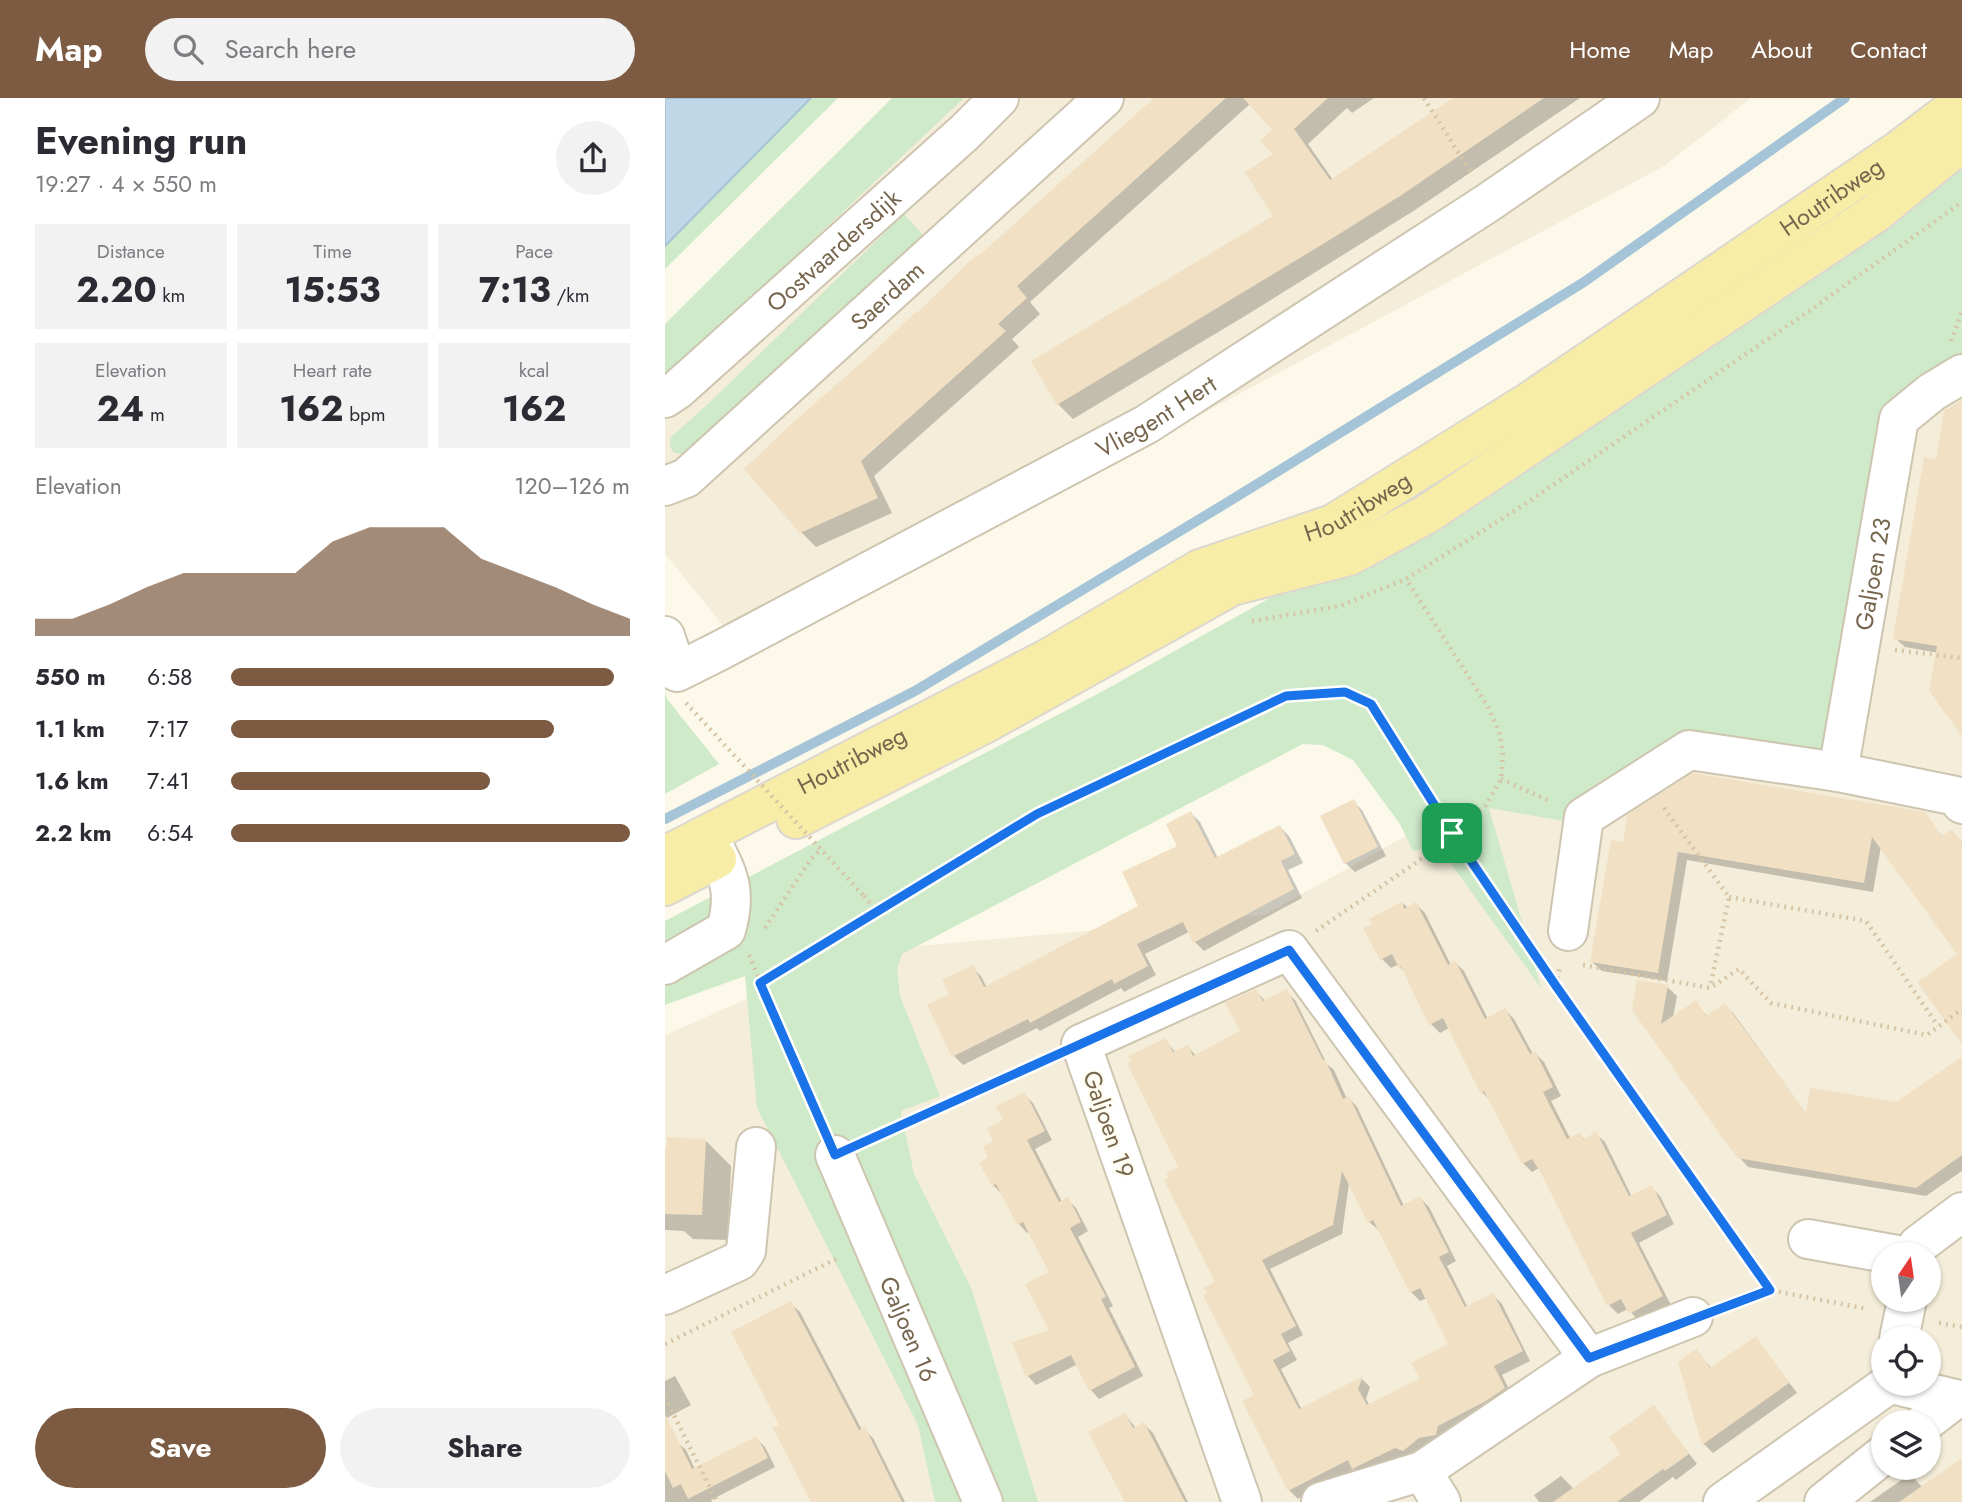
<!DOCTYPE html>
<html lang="en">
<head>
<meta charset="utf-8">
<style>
	:root { --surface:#fff; --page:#f2f2f3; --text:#2b2b33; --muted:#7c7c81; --accent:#7d5b42 }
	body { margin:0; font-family:Jost,sans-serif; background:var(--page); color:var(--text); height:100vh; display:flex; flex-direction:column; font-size:26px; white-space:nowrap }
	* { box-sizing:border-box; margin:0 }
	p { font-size:23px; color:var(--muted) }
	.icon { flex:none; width:38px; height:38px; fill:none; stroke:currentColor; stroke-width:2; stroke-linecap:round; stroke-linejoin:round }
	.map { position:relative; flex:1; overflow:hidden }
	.details { display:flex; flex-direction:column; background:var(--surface); width:665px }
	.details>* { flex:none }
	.needle { width:46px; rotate:13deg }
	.fabs { position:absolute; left:1206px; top:1144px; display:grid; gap:14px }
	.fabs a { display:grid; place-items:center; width:70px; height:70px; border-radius:50%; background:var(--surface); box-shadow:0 2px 5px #0004; font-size:35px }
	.pin { position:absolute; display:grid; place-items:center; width:60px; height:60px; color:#fff; margin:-30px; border-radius:14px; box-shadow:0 4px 10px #0006 }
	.round { display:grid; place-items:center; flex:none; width:74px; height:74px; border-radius:37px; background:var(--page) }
	.summary { display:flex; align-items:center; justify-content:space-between; height:119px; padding:0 35px }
	h1 { font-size:38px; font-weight:700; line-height:52px }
	.figures { display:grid; grid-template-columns:repeat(3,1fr); gap:10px; height:119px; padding:7px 35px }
	.figures div { display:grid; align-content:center; border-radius:0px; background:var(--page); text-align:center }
	.figures b { font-size:35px; font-weight:700 }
	.figures small { font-size:19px; font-weight:400 }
	.figures p { font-size:19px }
	.chart { height:196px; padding:14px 35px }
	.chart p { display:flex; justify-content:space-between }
	.chart svg { width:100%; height:126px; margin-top:7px; fill:var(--accent); opacity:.7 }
	.primary-button { display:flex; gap:14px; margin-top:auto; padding:14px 35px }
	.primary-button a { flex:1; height:80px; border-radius:42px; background:var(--accent); color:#fff; font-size:28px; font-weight:700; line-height:80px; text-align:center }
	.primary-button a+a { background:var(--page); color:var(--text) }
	ul { padding:0 35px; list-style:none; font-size:23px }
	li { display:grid; grid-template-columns:112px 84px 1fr; align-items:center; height:52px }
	li i { height:18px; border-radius:9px; background:var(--accent) }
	header { display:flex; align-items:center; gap:42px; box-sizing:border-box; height:98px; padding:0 35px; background:var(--accent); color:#fff }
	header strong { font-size:33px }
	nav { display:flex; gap:38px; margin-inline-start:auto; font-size:24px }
	.search { width:490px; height:63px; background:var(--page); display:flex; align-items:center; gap:18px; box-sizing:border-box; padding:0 24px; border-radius:38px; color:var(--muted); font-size:26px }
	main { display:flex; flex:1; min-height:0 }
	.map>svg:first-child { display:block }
	.residential { fill:#f4edd9; fill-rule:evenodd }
	.green { fill:#ceeac9 }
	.water { fill:#bfd7e6; stroke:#a5c4d7; stroke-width:2 }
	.shadow { fill:#0003; fill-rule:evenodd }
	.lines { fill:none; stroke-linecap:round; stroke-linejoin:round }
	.stream { stroke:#a5c4d7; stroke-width:10 }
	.building { fill:#f1e0c3; fill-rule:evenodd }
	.minor-casing { stroke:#cec5b0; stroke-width:42 }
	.major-casing { stroke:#dcd7d1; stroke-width:42 }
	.path { stroke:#d6c4a5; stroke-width:4.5; stroke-dasharray:2 5; stroke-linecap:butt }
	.minor { stroke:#fff; stroke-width:38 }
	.major { stroke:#f8eda6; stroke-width:38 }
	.path-bridge { stroke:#d6c4a5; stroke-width:4.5; stroke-dasharray:2 5; stroke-linecap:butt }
	.route-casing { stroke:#fff; stroke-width:14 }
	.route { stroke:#1a73e8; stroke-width:9 }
	.labels { text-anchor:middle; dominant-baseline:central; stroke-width:5; stroke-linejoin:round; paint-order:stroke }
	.street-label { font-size:24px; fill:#77664e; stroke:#fffcf1 }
</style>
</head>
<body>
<header>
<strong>Map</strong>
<div class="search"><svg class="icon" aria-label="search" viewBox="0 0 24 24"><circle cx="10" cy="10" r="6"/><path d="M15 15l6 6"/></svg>Search here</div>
<nav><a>Home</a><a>Map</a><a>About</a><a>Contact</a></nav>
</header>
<main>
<section class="details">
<div class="summary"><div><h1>Evening run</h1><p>19:27 · 4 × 550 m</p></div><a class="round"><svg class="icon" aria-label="share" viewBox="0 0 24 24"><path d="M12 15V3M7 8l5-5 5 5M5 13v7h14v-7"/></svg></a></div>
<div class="figures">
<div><p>Distance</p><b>2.20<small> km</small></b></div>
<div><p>Time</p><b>15:53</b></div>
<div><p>Pace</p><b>7:13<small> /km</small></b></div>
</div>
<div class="figures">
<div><p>Elevation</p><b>24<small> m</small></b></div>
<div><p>Heart rate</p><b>162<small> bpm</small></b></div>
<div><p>kcal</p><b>162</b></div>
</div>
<div class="chart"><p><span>Elevation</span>120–126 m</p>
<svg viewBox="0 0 160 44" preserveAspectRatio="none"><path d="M0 44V38L10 38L20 33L30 27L40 22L50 22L60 22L70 22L80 11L90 6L100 6L110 6L120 17L130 22L140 27L150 33L160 38V44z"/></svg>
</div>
<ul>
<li><b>550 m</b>6:58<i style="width:96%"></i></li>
<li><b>1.1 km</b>7:17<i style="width:81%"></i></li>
<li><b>1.6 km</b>7:41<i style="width:65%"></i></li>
<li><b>2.2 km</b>6:54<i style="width:100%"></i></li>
</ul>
<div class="primary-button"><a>Save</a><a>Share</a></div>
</section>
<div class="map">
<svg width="1297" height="1404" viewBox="0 0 1297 1404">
	<rect width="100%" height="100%" fill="#fcf9eb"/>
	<!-- residential -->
	<g class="residential">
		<path d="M268,0h818l-87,68 -915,491 -84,-103v-200z"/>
		<path d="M1297,204v1200h-1297v-467l82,-36 83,-45 434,-39 422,-236zM1218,1157h46v45h-46zM1218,1241h46v45h-46zM1218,1325h46v45h-46z"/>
	</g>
	<!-- green -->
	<g class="green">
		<path d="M0,0h173l-173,171z"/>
		<path d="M227,0h72l-265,249 -34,26v-49z"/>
		<path d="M1297,66v189l-82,62 -53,347 -138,-26 -114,87 -86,-15 52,180 -95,-131 -18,-9 -15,3 -13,-27 -47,-64 -30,-15 -20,-1 -401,210 -5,15 3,27 40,100 -39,15 13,63 58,116 66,212h-103l-17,-77 -161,-317 -12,-132 -80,29v-84l438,-230 513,-286z"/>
		<path d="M239,116l27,30 -247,211 -11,-3 -3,-6 1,-9 38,-34z"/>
		<path d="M0,593l2,8 52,65 -54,30z"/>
	</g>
	<!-- water -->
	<path class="water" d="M0,0h146l-146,148z"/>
	<!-- shadow -->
	<g class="shadow">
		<path d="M492,0h217l-22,15 -5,-5 -39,36 25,36 124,-82h123l-165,112 -170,106 -172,103 -15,-15 217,-188v-86l-25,-26 -220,198 10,12 -28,25 7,8 -145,129 18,37 -76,34 -15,-15 184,-280z"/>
		<path d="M1297,319v240l-57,-10 -10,-9 42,-177z"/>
		<path d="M688,703l9,9 24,46 -31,16 -10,-9z"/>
		<path d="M526,715l9,9 18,36 62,-31 9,9 14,27 -15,7 14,28 -98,53 -9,-9 -6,-10 -44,22 11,21 -32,17 -3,-4 -81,43 -3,-3 -74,37 -9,-9 -2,-61 20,-28 9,9 6,12 154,-81 38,-60z"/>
		<path d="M1259,716l19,23 8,-6 11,11v199l-2,-86 -79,-109 -8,46 -186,-32 -20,121 -65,-10 -10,-9 32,-118z"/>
		<path d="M738,805l5,5 8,-4 9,9 26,52 4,-3 9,9 24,48 17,-9 9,9 19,35 2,-1 9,9 17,34 -10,5 20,39 9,-5 6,6 10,-7 9,8 27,55 19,-10 9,9 14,28 -35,19 32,62 -32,16 -11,-12 -10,5 -9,-9 -70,-137 -7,4 -9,-9 -32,-62 -9,-9 -33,-64 -9,5 -9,-9 -26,-52 -8,-7 -6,3 -9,-9 -16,-30z"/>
		<path d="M1002,889l10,9 -4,22 22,-15 13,14 17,-12 9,9 73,101 90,-11 65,-45v112l-36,25 -178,-29 -9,-10 -105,-147z"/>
		<path d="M591,893l10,11 20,-10 9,8 32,64 7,6 13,29 2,-1 8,9 47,99 16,-8 9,9 27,54 -9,5 21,42 25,-13 9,9 28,57 -28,14 11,22 -101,62 -7,-3 -42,21 -8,-8 -57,30 -9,-9 -72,-208 -37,-114 -15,-128 11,13 12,-6 8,9 47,-24zM684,1085l20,39 10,8 32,62 9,9 7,-3 24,47 -29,34 -52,27 -4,-7 4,-12 -8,-8 -60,31 -21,-41 16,-9 -9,-17 15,-8 -33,-66 72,-35z"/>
		<path d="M359,996l9,9 19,37 -17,9 27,53 6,-2 8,8 12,23 -10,6 35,69 -4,2 34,68 -44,23 -8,-9 -13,-26 -42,21 -8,-9 -14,-32 38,-13 -1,-58 -21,-42 -3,2 -8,-9 -17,-30 -9,-9 -2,-26 5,-17 9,-22z"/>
		<path d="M40,1042l26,26 -3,74 -35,-1 -9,-8 -19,-1v-80z"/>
		<path d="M126,1206l9,8 62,118 2,-1 9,9 32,64h-92l-32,-76z"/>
		<path d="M1090,1240l42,55 -84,60 -9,-9 -7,-93 15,18z"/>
		<path d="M10,1278l16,29 -26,14v-38z"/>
		<path d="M988,1309l44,57 -21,16 -3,-3 -34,25h-100l-5,-7 27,-19 13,13 49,-35z"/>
		<path d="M460,1317l11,13 8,-4 9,9 35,69h-61z"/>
		<path d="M91,1340l9,9 10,20 -64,33 1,2h-47v-54l12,-6 9,8 9,19z"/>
		<path d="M1297,1369v35h-92l40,-28 13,14z"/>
	</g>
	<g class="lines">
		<!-- stream -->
		<path class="stream" d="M0,721l250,-128 313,-189 356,-220 261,-184"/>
	</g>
	<!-- building -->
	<g class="building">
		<path d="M489,0h72l-209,188 10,12 -29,26 8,7 -145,130 17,37 -78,35 -56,-64 44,-42 91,-80 38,-36 1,1 54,-53 12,-8z"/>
		<path d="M578,0h85l-34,31 36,51 123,-82h91l-144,98 -77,48 -266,161 -26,-44 242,-145 -28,-44 28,-18 -13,-13 12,-11z"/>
		<path d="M1297,302v336l-33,-45 8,-45 -44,-7 31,-182 12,2 8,-48z"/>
		<path d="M1028,675l232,39 17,24 10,-7 10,14v201l-45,-62 40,-28 -85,-117 -8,46 -186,-31 -20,121 -68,-11 21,-122 12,2 4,-27z"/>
		<path d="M689,701l24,48 -34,17 -24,-48z"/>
		<path d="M526,713l24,47 65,-33 15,29 -14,7 13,28 -101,54 -10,-21 -46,22 11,22 -34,18 -2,-5 -82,44 -2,-4 -76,38 -25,-52 22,-11 -7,-14 31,-15 11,22 154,-81 -16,-34 55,-26 -11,-22z"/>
		<path d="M738,803l1,8 12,-7 32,63 7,-5 30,59 20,-11 25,46 5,-3 18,36 -10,5 24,47 13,-6 4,7 12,-9 33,65 23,-11 15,30 -36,18 32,63 -34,18 -8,-15 -14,7 -66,-133 -9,-14 -10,5 -38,-73 -4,2 -37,-75 -14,7 -28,-58 -2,1 -7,-14 -12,6 -17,-32 9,-4 -3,-5z"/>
		<path d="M972,882l31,5 -7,39 35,-24 10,16 19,-13 81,110 4,-25 86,14 66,-45v98l-46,33 -179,-30 -105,-148z"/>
		<path d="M591,891l7,12 24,-12 36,71 2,-1 18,40 6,-3 52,110 19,-10 29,56 -10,5 26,50 28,-14 30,58 -29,15 11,22 -19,13 -48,25 -2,9 -17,3 -16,13 -8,-3 -43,21 -4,-9 -60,31 -46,-90 12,-6 -51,-100 4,-2 -3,-6 11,-5 -51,-102 5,-2 -3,-5 12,-6 -51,-104 4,-2 -3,-5 38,-18 7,14 15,-7 5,11 47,-25 -15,-28zM677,1073l26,52 5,-3 37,73 10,-5 28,56 -37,19 9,15 -53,27 -9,-16 5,-13 -64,33 -26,-49 17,-9 -9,-17 15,-8 -34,-66 71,-35z"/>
		<path d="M360,994l20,39 -18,9 32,62 9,-5 13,25 -11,6 36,69 -5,2 34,68 -46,24 -18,-36 -45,22 -14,-35 37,-12 -24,-46 24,-12 -26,-50 -6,3 -21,-41 -4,2 -13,-23 9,-5 -5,-11 10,-6 -6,-13 16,-8 -7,-14z"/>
		<path d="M2,1039l39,2 -4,76 -37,-1v-66h2z"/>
		<path d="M126,1203l68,129 6,-3 37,75h-91l-38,-74 6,-3 -48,-93z"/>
		<path d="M1091,1238l33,47 -87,62 -24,-83 19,-14 13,20z"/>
		<path d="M989,1307l35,49 -24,17 -2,-2 -46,33h-64l68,-48 -12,-17z"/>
		<path d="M460,1315l8,15 11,-6 41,80h-60l-37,-70z"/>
		<path d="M0,1316l27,55 65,-33 11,22 -80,41 -7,-15 -8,4 -8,-17z"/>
		<path d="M1297,1360v44h-63z"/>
	</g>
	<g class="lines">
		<defs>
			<g id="minor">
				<path id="s1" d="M0,300l12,-8 287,-257 35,-35"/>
				<path id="s2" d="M0,388l21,-8 418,-380"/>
				<path id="s3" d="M0,538l12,36 42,-21 428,-227 342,-222 151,-104"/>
				<path id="s4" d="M1173,674l61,-353 33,-27 30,-18"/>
				<path d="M903,833l16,-114 105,-67 149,22 118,24 6,8"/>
				<path d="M0,867l61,-35c12,-42 1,-57 -18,-95"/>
				<path id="s5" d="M170,1057l148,347"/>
				<path d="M1143,1141l89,16"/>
				<path d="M1250,1157l3,-10 44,-33"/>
				<path d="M0,1197l74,-34 7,-10 10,-104"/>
				<path d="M1234,1241l8,-39"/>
				<path d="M924,1260l104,-41"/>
				<path d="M1227,1286l63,15 -31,24"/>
				<path d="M757,1373l19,31"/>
				<path d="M577,1404l-161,-458 208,-94 300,408 -167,113 -101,31"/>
				<path d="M1058,1404l166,-118"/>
				<path d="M1159,1404l59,-47"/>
			</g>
			<g id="major">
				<path d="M131,721l192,-97 244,-136 117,-30 78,-42 450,-302 85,-70"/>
				<path id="s6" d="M0,758l382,-197 153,-90 133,-45 196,-122 370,-252 63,-48"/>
				<path d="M0,788l52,-27"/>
			</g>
		</defs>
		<!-- minor casing -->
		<use href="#minor" class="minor-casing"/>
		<!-- major casing -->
		<use href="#major" class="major-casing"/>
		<!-- path -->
		<g class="path">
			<path d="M759,0l46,73"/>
			<path d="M1286,243l11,-30"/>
			<path d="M587,523l88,-15 66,-27 116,-73 283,-192 157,-112"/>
			<path d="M1230,552l67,8"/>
			<path d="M836,681l51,23"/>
			<path d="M999,710l65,89 -19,91"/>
			<path d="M199,798l13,15 31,-17 129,-80 249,-118 59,-3 26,11 81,129 104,153 214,304 98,19"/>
			<path d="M1064,799l137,24 72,105"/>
			<path d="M100,830l46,-69 9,-9"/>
			<path d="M651,833l101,-69 69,-57 15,-26 2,-27 -4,-21 -11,-24 -82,-128"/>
			<path d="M84,857l72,169"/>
			<path d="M918,867l127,23 29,-19 32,34 156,32 35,-26"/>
			<path d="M95,885l117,-72"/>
			<path d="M891,887l4,-19"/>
			<path d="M201,1043l183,-83"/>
			<path d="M1060,1208l45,-16"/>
			<path d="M1274,1225l23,4"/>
			<path d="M0,1246l175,-87"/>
			<path d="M0,1299l52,105"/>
		</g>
		<!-- minor -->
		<use href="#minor" class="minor"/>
		<!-- major -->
		<use href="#major" class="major"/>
		<!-- path-bridge -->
		<path class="path-bridge" d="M21,605l178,193"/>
	</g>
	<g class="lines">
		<defs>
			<path id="route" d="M680,594l26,12 81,129 104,153 214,304 -181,68 -300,-408 -454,205 -75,-172 277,-169 249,-118z"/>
		</defs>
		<!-- route casing -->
		<use href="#route" class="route-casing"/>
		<!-- route -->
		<use href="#route" class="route"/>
	</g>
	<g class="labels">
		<!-- street labels -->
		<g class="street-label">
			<text stroke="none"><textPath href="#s6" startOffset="1344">Houtribweg</textPath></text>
			<text stroke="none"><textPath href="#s1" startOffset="224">Oostvaardersdijk</textPath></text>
			<text stroke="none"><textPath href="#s2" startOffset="294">Saerdam</textPath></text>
			<text stroke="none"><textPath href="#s3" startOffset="581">Vliegent Hert</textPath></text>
			<text stroke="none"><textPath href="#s6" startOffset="777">Houtribweg</textPath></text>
			<text stroke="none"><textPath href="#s4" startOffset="201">Galjoen 23</textPath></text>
			<text stroke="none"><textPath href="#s6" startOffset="210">Houtribweg</textPath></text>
			<text transform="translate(444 1026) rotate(71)">Galjoen 19</text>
			<text stroke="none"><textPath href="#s5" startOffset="189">Galjoen 16</textPath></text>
		</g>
	</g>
</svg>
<div class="fabs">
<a><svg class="needle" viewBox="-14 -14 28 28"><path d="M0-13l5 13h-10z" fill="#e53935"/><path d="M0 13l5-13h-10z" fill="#7c7c81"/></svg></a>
<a><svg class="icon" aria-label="locate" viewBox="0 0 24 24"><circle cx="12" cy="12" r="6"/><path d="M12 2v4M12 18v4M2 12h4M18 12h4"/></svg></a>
<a><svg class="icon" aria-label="layers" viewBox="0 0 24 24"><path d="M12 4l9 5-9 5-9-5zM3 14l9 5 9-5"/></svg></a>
</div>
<div class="pin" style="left:787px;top:735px;background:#1e9e55"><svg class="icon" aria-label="arrive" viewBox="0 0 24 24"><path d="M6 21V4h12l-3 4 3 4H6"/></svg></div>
</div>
</main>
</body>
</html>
